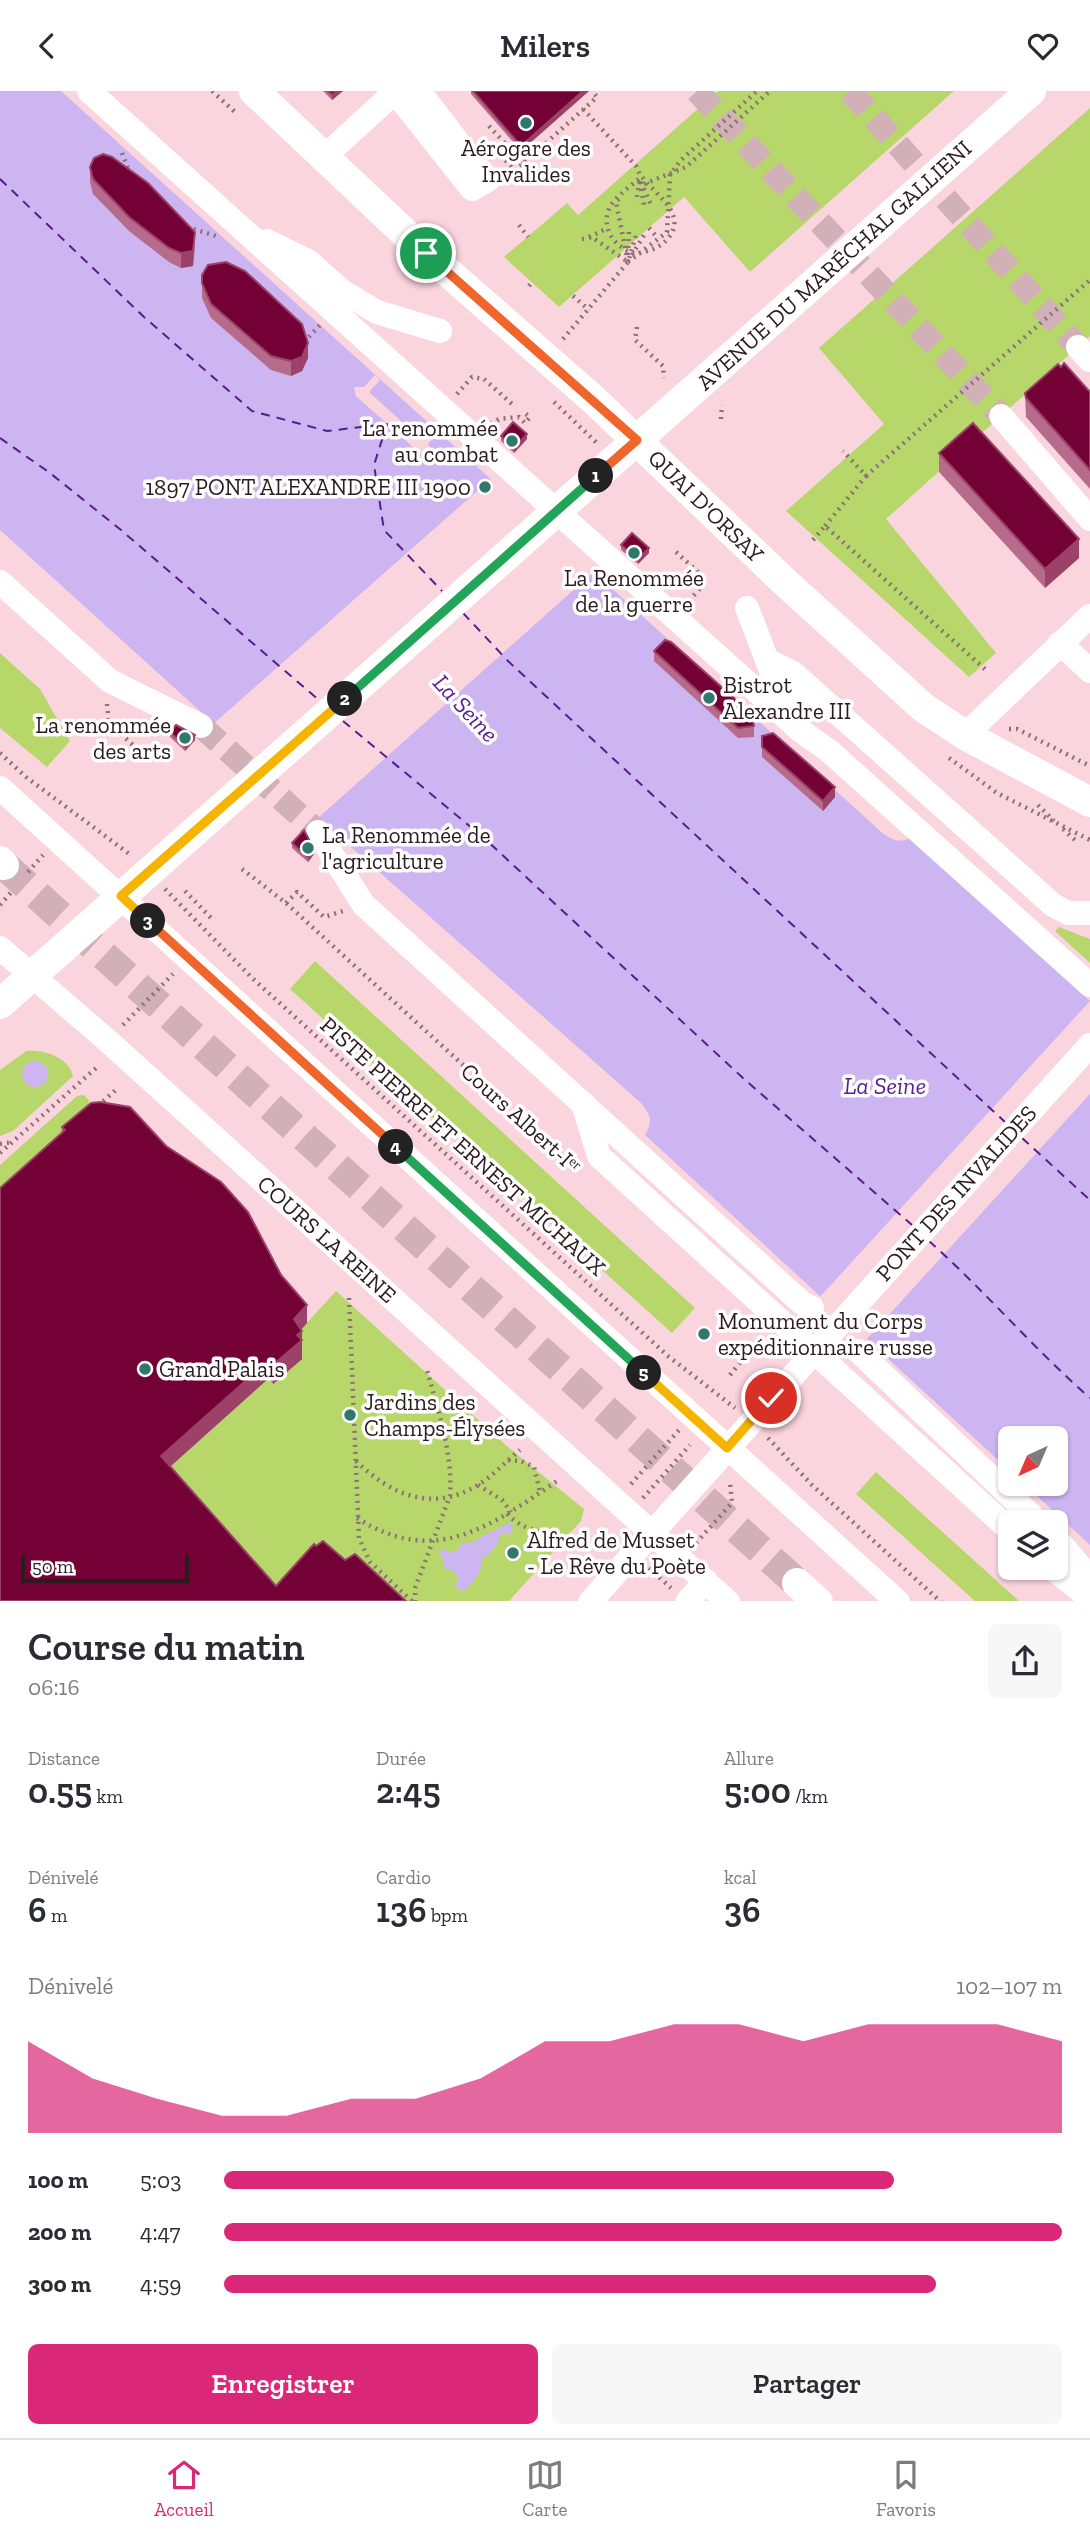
<!DOCTYPE html>
<html lang="fr">
<head>
<meta charset="utf-8">
<style>
	:root { --surface:#fff; --page:#f7f7f7; --text:#2b2b33; --muted:#7c7c81; --line:#e1e1e2; --accent:#db2777 }
	body { margin:0; font-family:"Zilla Slab",serif; background:var(--page); color:var(--text); height:100vh; display:flex; flex-direction:column; font-size:26px; white-space:nowrap }
	* { box-sizing:border-box; margin:0 }
	p { font-size:23px; color:var(--muted) }
	.icon { flex:none; width:38px; height:38px; fill:none; stroke:currentColor; stroke-width:2; stroke-linecap:round; stroke-linejoin:round }
	.map { position:relative; height:1510px; overflow:hidden }
	.sheet { display:flex; flex-direction:column; background:var(--surface); flex:1 }
	.sheet>* { flex:none }
	.needle { width:46px; rotate:224deg }
	.controls { position:absolute; left:998px; top:1335px; display:grid; gap:14px }
	.controls a { display:grid; place-items:center; width:70px; height:70px; border-radius:10px; background:var(--surface); box-shadow:0 2px 5px #0004; font-size:35px }
	.scale { position:absolute; left:21px; bottom:18px; width:168px; box-sizing:border-box; padding-left:7px; border:4px solid #2b1a1e; border-top:0; font-size:19px; line-height:24px; white-space:nowrap; color:#2b1a1e; -webkit-text-stroke:5px #fff; paint-order:stroke }
	.pin { position:absolute; display:grid; place-items:center; width:60px; height:60px; color:#fff; margin:-30px; border:4px solid #fff; border-radius:50%; box-shadow:0 2px 7px #0007 }
	.km { position:absolute; width:35px; height:35px; margin:-18px; border-radius:50%; background:#222; color:#fff; font-size:19px; line-height:35px; text-align:center }
	.round { display:grid; place-items:center; flex:none; width:74px; height:74px; border-radius:10px; background:var(--page) }
	.head { display:flex; align-items:center; justify-content:space-between; height:119px; padding:0 28px }
	h1 { font-size:38px; font-weight:600; line-height:52px }
	.stats { display:grid; grid-template-columns:repeat(3,1fr); gap:10px; height:119px; padding:7px 28px }
	.stats div { display:grid; align-content:center }
	.stats b { font-size:35px; font-weight:600 }
	.stats small { font-size:19px; font-weight:400 }
	.stats p { font-size:19px }
	.chart { height:196px; padding:14px 28px }
	.chart p { display:flex; justify-content:space-between }
	.chart svg { width:100%; height:126px; margin-top:7px; fill:var(--accent); opacity:.7 }
	.cta { display:flex; gap:14px; margin-top:auto; padding:14px 28px }
	.cta a { flex:1; height:80px; border-radius:10px; background:var(--accent); color:#fff; font-size:28px; font-weight:600; line-height:80px; text-align:center }
	.cta a+a { background:var(--page); color:var(--text) }
	ul { padding:0 28px; list-style:none; font-size:23px }
	li { display:grid; grid-template-columns:112px 84px 1fr; align-items:center; height:52px }
	li i { height:18px; border-radius:9px; background:var(--accent) }
	header { display:flex; justify-content:space-between; align-items:center; height:91px; padding:0 28px; background:var(--surface); font-size:32px; font-weight:600 }
	.dock { display:flex; justify-content:space-around; align-items:center; height:98px; border-top:2px solid var(--line); background:var(--surface); font-size:19px; color:var(--muted) }
	.dock a { display:grid; justify-items:center; gap:4px }
	.dock .active { color:var(--accent) }
	.map>svg:first-child { display:block }
	.green { fill:#b8d76a }
	.water { fill:#cdb5f1 }
	.pier { fill:#fbd5de }
	.lines { fill:none; stroke-linecap:round; stroke-linejoin:round }
	.ferry { stroke:#581c8e; stroke-width:2; stroke-dasharray:9 7; stroke-linecap:butt }
	.minor-tunnel { stroke:#d1b0b8; stroke-width:24; stroke-dasharray:24 12; stroke-linecap:butt }
	.major-tunnel { stroke:#d1b0b8; stroke-width:30; stroke-dasharray:30 15; stroke-linecap:butt }
	.path { stroke:#8c7177; stroke-width:4.5; stroke-dasharray:2 5; stroke-linecap:butt }
	.minor { stroke:#fff; stroke-width:24 }
	.major { stroke:#fff; stroke-width:30 }
	.wall { fill:#b76b8a }
	.shaded-wall { fill:#9c4168 }
	.building { fill:#730136; stroke:#9c4168; stroke-width:2 }
	.split-1-casing { stroke:#fff; stroke-width:14 }
	.split-2-casing { stroke:#fff; stroke-width:14 }
	.split-3-casing { stroke:#fff; stroke-width:14 }
	.split-4-casing { stroke:#fff; stroke-width:14 }
	.split-5-casing { stroke:#fff; stroke-width:14 }
	.split-6-casing { stroke:#fff; stroke-width:14 }
	.split-1 { stroke:#f0652b; stroke-width:9 }
	.split-2 { stroke:#22a559; stroke-width:9 }
	.split-3 { stroke:#f5b400; stroke-width:9 }
	.split-4 { stroke:#f0652b; stroke-width:9 }
	.split-5 { stroke:#22a559; stroke-width:9 }
	.split-6 { stroke:#f5b400; stroke-width:9 }
	.poi-dot { fill:#31776e; stroke:#fff; stroke-width:2.5 }
	.labels { text-anchor:middle; dominant-baseline:central; stroke-width:7; stroke-linejoin:round; paint-order:stroke }
	.poi-label { font-size:23px; fill:#2b1a1e; stroke:#fff; text-anchor:start }
	.street-label { font-size:23px; fill:#2b1a1e; stroke:#fff }
	.water-label { font-size:24px; font-style:italic; fill:#581c8e; stroke:#fff }
</style>
</head>
<body>
<header><svg class="icon" aria-label="back" viewBox="0 0 24 24"><path d="M15 5l-7 7 7 7"/></svg>Milers<svg class="icon" aria-label="heart" viewBox="0 0 24 24"><path d="M12 20l-8-8c-3-5 5-10 8-4 3-6 11-1 8 4z"/></svg></header>
<div class="map">
<svg width="1090" height="1511" viewBox="0 0 1090 1511">
	<rect width="100%" height="100%" fill="#fbd5de"/>
	<!-- green -->
	<g class="green">
		<path d="M718,0h236l-204,181 -66,-75 -125,110 -55,-50 63,-54 11,12z"/>
		<path d="M1090,17v228l-204,183 110,134 -27,24 -183,-166 98,-87 -65,-76z"/>
		<path d="M0,562l40,36 30,52 -23,26 -47,-39z"/>
		<path d="M1059,836l31,12v24l-35,-32z"/>
		<path d="M315,870l380,347 -23,25 -382,-344z"/>
		<path d="M26,960c17,-2 43,6 47,25l-60,55 -13,5v-66z"/>
		<path d="M84,1004l5,5 -1,9 -88,82v-26l77,-69z"/>
		<path d="M336,1200l172,156 76,62 -3,12 -72,80h-225l-123,-126 108,-97 4,5 31,-57z"/>
		<path d="M876,1381l143,129h-44l-119,-107z"/>
	</g>
	<!-- water -->
	<g class="water">
		<path d="M0,0h61l805,727c14,12 26,29 44,20l180,163v544l-66,-61h31v-45h-45v32l-365,-336c8,-14 6,-20 -4,-32l-323,-285 -318,-288z"/>
		<circle cx="35" cy="983" r="13"/>
		<path d="M511,1431l2,8 -5,5 -8,-2c0,11 -9,20 -18,26 1,13 -10,24 -19,33l-8,-6 3,-6 -3,-8 -12,-5 1,-8 -5,-4v-4l6,-2 4,4 10,-4 2,-6 16,-1v-3z"/>
	</g>
	<!-- pier -->
	<g class="pier">
		<path d="M375,284l5,5 -11,12 53,48 12,-12 4,4 -10,12 4,9 -3,4h-5l-68,-61 -2,-9h10z"/>
		<path d="M493,386l103,93 -278,248 7,7 -2,2 -112,-101z"/>
		<path d="M1090,910v93l-225,247 -46,-43z"/>
	</g>
	<g class="lines">
		<!-- ferry -->
		<g class="ferry">
			<path d="M0,88l144,138 108,94 75,20 60,-7 -13,41 10,65 58,61"/>
			<path d="M0,347l50,35 71,57 199,171"/>
			<path d="M463,522l45,48 497,461"/>
			<path d="M343,630l141,117 260,241 168,146"/>
			<path d="M1022,1047l68,62"/>
			<path d="M929,1150c56,50 105,108 161,157"/>
		</g>
		<!-- minor-tunnel -->
		<g class="minor-tunnel">
			<path d="M697,0l304,325"/>
			<path d="M850,0l228,256"/>
			<path d="M201,635l117,106"/>
		</g>
		<!-- major-tunnel -->
		<path class="major-tunnel" d="M4,774l793,718"/>
		<!-- path -->
		<g class="path">
			<path d="M212,0l25,23"/>
			<path d="M583,18l53,57c8,24 54,43 33,71 -8,11 -20,14 -33,17 -24,-6 -40,-33 -21,-54 7,-8 17,-15 25,-22l-4,24"/>
			<path d="M489,35l34,37"/>
			<path d="M496,59l19,21 82,-74 -5,-6"/>
			<path d="M122,62l7,18"/>
			<path d="M640,91l4,23"/>
			<path d="M641,91l11,25"/>
			<path d="M644,93l42,-17 84,-76"/>
			<path d="M619,108l-3,3 12,60"/>
			<path d="M519,134l9,12"/>
			<path d="M187,136l29,9"/>
			<path d="M649,137l6,7"/>
			<path d="M589,146l19,-9"/>
			<path d="M582,148l10,-2 36,25"/>
			<path d="M628,164l1,-25"/>
			<path d="M632,164l12,-20"/>
			<path d="M628,171l39,-30 3,-57 11,-15 76,-69"/>
			<path d="M529,195l3,-4"/>
			<path d="M573,205l16,14"/>
			<path d="M637,236l-2,13 28,26 1,12"/>
			<path d="M563,248l65,-77 9,-30"/>
			<path d="M304,251l16,-17"/>
			<path d="M457,303l15,-17 12,2 28,25"/>
			<path d="M554,311l44,42"/>
			<path d="M721,328l1,-14"/>
			<path d="M491,333l8,-5 20,-2 6,6 5,-6 -8,-6"/>
			<path d="M866,385l224,-196"/>
			<path d="M825,435l41,-50 -23,-25"/>
			<path d="M813,449l12,-14 161,144"/>
			<path d="M676,461l24,22 3,11 -14,16"/>
			<path d="M107,613l2,19 24,22"/>
			<path d="M1009,638h8l73,37"/>
			<path d="M0,662l26,24 106,79"/>
			<path d="M949,667l48,35 93,47"/>
			<path d="M1038,714l16,16"/>
			<path d="M1063,738l12,11"/>
			<path d="M242,778l44,34 294,269"/>
			<path d="M28,781l15,-17"/>
			<path d="M165,798l86,88 417,379 67,52"/>
			<path d="M185,800l28,29"/>
			<path d="M286,812l11,-11 27,25 19,-6"/>
			<path d="M0,814l13,-15"/>
			<path d="M123,934l50,-51"/>
			<path d="M98,1015l20,-18"/>
			<path d="M0,1053l13,-2"/>
			<path d="M0,1062l96,-85"/>
			<path d="M349,1207l10,240 11,24 43,40"/>
			<path d="M730,1284l31,-38 -1,-1"/>
			<path d="M768,1347l44,47 129,117"/>
			<path d="M508,1369l13,1 13,6 6,25"/>
			<path d="M356,1370c35,34 76,52 122,24 15,-9 28,-24 42,-35"/>
			<path d="M631,1393l48,-54"/>
			<path d="M478,1394l24,15 9,12"/>
			<path d="M643,1407l47,-53"/>
			<path d="M507,1423c28,27 51,13 75,32"/>
			<path d="M357,1427c78,50 134,8 200,-37"/>
			<path d="M696,1452l36,-40 -2,-21"/>
			<path d="M649,1477l22,20"/>
			<path d="M415,1511v-14l35,-92c3,-43 -12,-85 -23,-126"/>
		</g>
		<!-- minor -->
		<g class="minor">
			<path d="M89,0l712,640 27,19 262,235"/>
			<path d="M395,1l77,97 16,-9c-25,-29 -45,-60 -70,-89"/>
			<path d="M324,66l72,-66"/>
			<path d="M267,150l41,20 34,30 35,21 63,19"/>
			<path d="M1078,256l12,13"/>
			<path d="M1001,325l89,103"/>
			<path d="M0,491l110,99 91,45"/>
			<path d="M747,517l20,52"/>
			<path d="M1060,552l30,28"/>
			<path d="M802,621l-26,-27 -9,-25 26,13 260,232 15,8h22"/>
			<path d="M965,644l125,-119"/>
			<path d="M0,697l898,814"/>
			<path d="M318,741l45,72 439,399 10,5"/>
			<path d="M0,857l108,93 620,561"/>
			<path d="M583,1012l16,53 411,374"/>
			<path d="M858,1260l181,172"/>
			<path d="M1055,1446l35,41"/>
			<path d="M1052,1477l35,28 3,-2"/>
			<path d="M590,1511l500,-557"/>
			<path d="M687,1511l19,-21"/>
		</g>
		<!-- major -->
		<g class="major">
			<path d="M254,0l172,162 168,147 194,185 136,123 41,27 125,67"/>
			<path d="M0,770l4,4"/>
			<path d="M0,913l1031,-913"/>
			<path d="M797,1492l21,19"/>
		</g>
	</g>
	<!-- wall -->
	<g class="wall">
		<path d="M323,0h20l-11,9z"/>
		<path d="M471,0h118l-68,60 -50,-57z"/>
		<path d="M90,76l105,80 -2,19 -12,2 -12,-6 -40,-31 -36,-37 -3,-12z"/>
		<path d="M202,184l106,83 -6,13 -11,5 -20,-6 -60,-52 -9,-20z"/>
		<path d="M1090,301v97l-64,-72 -1,-24z"/>
		<path d="M501,345l26,3 -13,14 -13,-12z"/>
		<path d="M939,362l140,105 -34,30 -106,-116z"/>
		<path d="M621,454l28,8 -11,11 -17,-14z"/>
		<path d="M654,560l100,75v11l-16,1 -84,-77z"/>
		<path d="M170,641l25,8 -10,11 -15,-14z"/>
		<path d="M762,645l73,61 -12,14 -61,-54z"/>
		<path d="M292,752l22,11 -6,8 -16,-14z"/>
		<path d="M62,1036l245,196 -6,6 1,30 -29,25 -4,-6 -99,88 106,120 40,-40 29,14 61,41h-406z"/>
	</g>
	<!-- shaded-wall -->
	<g class="shaded-wall">
		<path d="M337,0h6l-11,9v-5z"/>
		<path d="M583,0h6l-68,60v-5z"/>
		<path d="M195,141l-2,34 -12,2v-15z"/>
		<path d="M308,252v15l-6,13 -11,5v-15z"/>
		<path d="M527,343v5l-13,14v-5z"/>
		<path d="M1079,448v19l-34,30v-19z"/>
		<path d="M649,457v5l-11,11v-5z"/>
		<path d="M195,644v5l-10,11v-5z"/>
		<path d="M835,696v10l-12,14v-10z"/>
		<path d="M314,758v5l-6,8v-5z"/>
		<path d="M307,1214v18l-13,15v-19z"/>
		<path d="M302,1240v28l-29,25v-19l24,-30z"/>
		<path d="M269,1269v18l-108,97v-19z"/>
	</g>
	<!-- building -->
	<g class="building">
		<path d="M328,0h9l-5,4z"/>
		<path d="M473,0h110l-62,55z"/>
		<path d="M103,63l9,3 36,26 47,49 -2,19 -12,2 -12,-5 -40,-31 -36,-38 -3,-12 4,-9z"/>
		<path d="M226,171l19,9 57,53 6,19 -6,14 -11,4 -20,-5 -60,-52 -9,-21v-8l6,-10z"/>
		<path d="M1064,272l26,29v78l-64,-72 -1,-5 33,-29 3,3z"/>
		<path d="M513,331l14,12 -13,14 -13,-12z"/>
		<path d="M973,332l106,116 -34,30 -106,-116z"/>
		<path d="M632,442l17,15 -11,11 -17,-14z"/>
		<path d="M665,549l6,2 81,72 2,12 -16,2 -84,-77z"/>
		<path d="M176,634l19,10 -10,11 -15,-14z"/>
		<path d="M773,642l62,54 -12,14 -61,-54v-11z"/>
		<path d="M304,739l10,19 -6,8 -16,-14z"/>
		<path d="M100,1011l30,5 36,39 55,36 27,30 33,63 26,30 -13,14 8,12 -5,4 5,5 -29,25 -4,-5 -108,96 115,130 38,-42 2,2 7,-5 22,19 10,-6 51,47h-406v-413l65,-58 -3,-3 29,-24z"/>
	</g>
	<g class="lines">
		<defs>
			<path id="split-1" d="M426,162l211,187 -41,36"/>
			<path id="split-2" d="M345,608l251,-223"/>
			<path id="split-3" d="M148,830l-27,-25 224,-197"/>
			<path id="split-4" d="M148,830l248,226"/>
			<path id="split-5" d="M396,1056l248,226"/>
			<path id="split-6" d="M644,1282l83,75 44,-50"/>
		</defs>
		<!-- split-1 casing -->
		<use href="#split-1" class="split-1-casing"/>
		<!-- split-2 casing -->
		<use href="#split-2" class="split-2-casing"/>
		<!-- split-3 casing -->
		<use href="#split-3" class="split-3-casing"/>
		<!-- split-4 casing -->
		<use href="#split-4" class="split-4-casing"/>
		<!-- split-5 casing -->
		<use href="#split-5" class="split-5-casing"/>
		<!-- split-6 casing -->
		<use href="#split-6" class="split-6-casing"/>
		<!-- split-1 -->
		<use href="#split-1" class="split-1"/>
		<!-- split-2 -->
		<use href="#split-2" class="split-2"/>
		<!-- split-3 -->
		<use href="#split-3" class="split-3"/>
		<!-- split-4 -->
		<use href="#split-4" class="split-4"/>
		<!-- split-5 -->
		<use href="#split-5" class="split-5"/>
		<!-- split-6 -->
		<use href="#split-6" class="split-6"/>
	</g>
	<!-- markers -->
	<g class="poi-dot">
		<circle cx="526" cy="32" r="7"/>
		<circle cx="512" cy="350" r="7"/>
		<circle cx="485" cy="396" r="7"/>
		<circle cx="634" cy="462" r="7"/>
		<circle cx="709" cy="607" r="7"/>
		<circle cx="185" cy="647" r="7"/>
		<circle cx="308" cy="757" r="7"/>
		<circle cx="704" cy="1243" r="7"/>
		<circle cx="145" cy="1278" r="7"/>
		<circle cx="350" cy="1324" r="7"/>
		<circle cx="513" cy="1462" r="7"/>
	</g>
	<g class="labels">
		<!-- poi labels -->
		<g class="poi-label">
			<text x="526" y="57" text-anchor="middle">Aérogare des<tspan x="526" dy="26">Invalides</tspan></text>
			<text x="498" y="337" text-anchor="end">La renommée<tspan x="498" dy="26">au combat</tspan></text>
			<text x="471" y="396" text-anchor="end">1897 PONT ALEXANDRE III 1900</text>
			<text x="634" y="487" text-anchor="middle">La Renommée<tspan x="634" dy="26">de la guerre</tspan></text>
			<text x="723" y="594">Bistrot<tspan x="723" dy="26">Alexandre III</tspan></text>
			<text x="171" y="634" text-anchor="end">La renommée<tspan x="171" dy="26">des arts</tspan></text>
			<text x="322" y="744">La Renommée de<tspan x="322" dy="26">l'agriculture</tspan></text>
			<text x="718" y="1230">Monument du Corps<tspan x="718" dy="26">expéditionnaire russe</tspan></text>
			<text x="159" y="1278">Grand Palais</text>
			<text x="364" y="1311">Jardins des<tspan x="364" dy="26">Champs-Élysées</tspan></text>
			<text x="527" y="1449">Alfred de Musset<tspan x="527" dy="26">- Le Rêve du Poète</tspan></text>
		</g>
		<!-- street labels -->
		<g class="street-label">
			<text transform="translate(834 174) rotate(-42)">AVENUE DU MARÉCHAL GALLIENI</text>
			<text transform="translate(706 415) rotate(44)">QUAI D'ORSAY</text>
			<text transform="translate(521 1027) rotate(42)">Cours Albert-Iᵉʳ</text>
			<text transform="translate(463 1055) rotate(42)">PISTE PIERRE ET ERNEST MICHAUX</text>
			<text transform="translate(956 1102) rotate(-48)">PONT DES INVALIDES</text>
			<text transform="translate(327 1148) rotate(42)">COURS LA REINE</text>
		</g>
		<!-- water labels -->
		<g class="water-label">
			<text transform="translate(466 617) rotate(47)">La Seine</text>
			<text x="885" y="994">La Seine</text>
		</g>
	</g>
</svg>
<div class="controls">
<a><svg class="needle" viewBox="-14 -14 28 28"><path d="M0-13l5 13h-10z" fill="#e53935"/><path d="M0 13l5-13h-10z" fill="#7c7c81"/></svg></a>
<a><svg class="icon" aria-label="layers" viewBox="0 0 24 24"><path d="M12 4l9 5-9 5-9-5zM3 14l9 5 9-5"/></svg></a>
</div>
<div class="scale">50 m</div>
<div class="pin" style="left:426px;top:162px;background:#1e9e55"><svg class="icon" aria-label="arrive" viewBox="0 0 24 24"><path d="M6 21V4h12l-3 4 3 4H6"/></svg></div>
<div class="pin" style="left:771px;top:1307px;background:#d93025"><svg class="icon" aria-label="check" viewBox="0 0 24 24"><path d="M5 12l5 5 9-10"/></svg></div>
<b class="km" style="left:596px;top:385px">1</b>
<b class="km" style="left:345px;top:608px">2</b>
<b class="km" style="left:148px;top:830px">3</b>
<b class="km" style="left:396px;top:1056px">4</b>
<b class="km" style="left:644px;top:1282px">5</b>
</div>
<section class="sheet">
<div class="head"><div><h1>Course du matin</h1><p>06:16</p></div><a class="round"><svg class="icon" aria-label="share" viewBox="0 0 24 24"><path d="M12 15V3M7 8l5-5 5 5M5 13v7h14v-7"/></svg></a></div>
<div class="stats">
<div><p>Distance</p><b>0.55<small> km</small></b></div>
<div><p>Durée</p><b>2:45</b></div>
<div><p>Allure</p><b>5:00<small> /km</small></b></div>
</div>
<div class="stats">
<div><p>Dénivelé</p><b>6<small> m</small></b></div>
<div><p>Cardio</p><b>136<small> bpm</small></b></div>
<div><p>kcal</p><b>36</b></div>
</div>
<div class="chart"><p><span>Dénivelé</span>102–107 m</p>
<svg viewBox="0 0 160 44" preserveAspectRatio="none"><path d="M0 44V12L10 25L20 32L30 38L40 38L50 32L60 32L70 25L80 12L90 12L100 6L110 6L120 12L130 6L140 6L150 6L160 12V44z"/></svg>
</div>
<ul>
<li><b>100 m</b>5:03<i style="width:80%"></i></li>
<li><b>200 m</b>4:47<i style="width:100%"></i></li>
<li><b>300 m</b>4:59<i style="width:85%"></i></li>
</ul>
<div class="cta"><a>Enregistrer</a><a>Partager</a></div>
</section>
<nav class="dock">
<a class="active"><svg class="icon" aria-label="home" viewBox="0 0 24 24"><path d="M3 11l9-7 9 7M6 9v11h12V9"/></svg>Accueil</a>
<a><svg class="icon" aria-label="map" viewBox="0 0 24 24"><path d="M3 6l6-2 6 2 6-2v14l-6 2-6-2-6 2zM9 4v14M15 6v14"/></svg>Carte</a>
<a><svg class="icon" aria-label="saved" viewBox="0 0 24 24"><path d="M7 4h10v16l-5-4-5 4z"/></svg>Favoris</a>
</nav>
</body>
</html>
